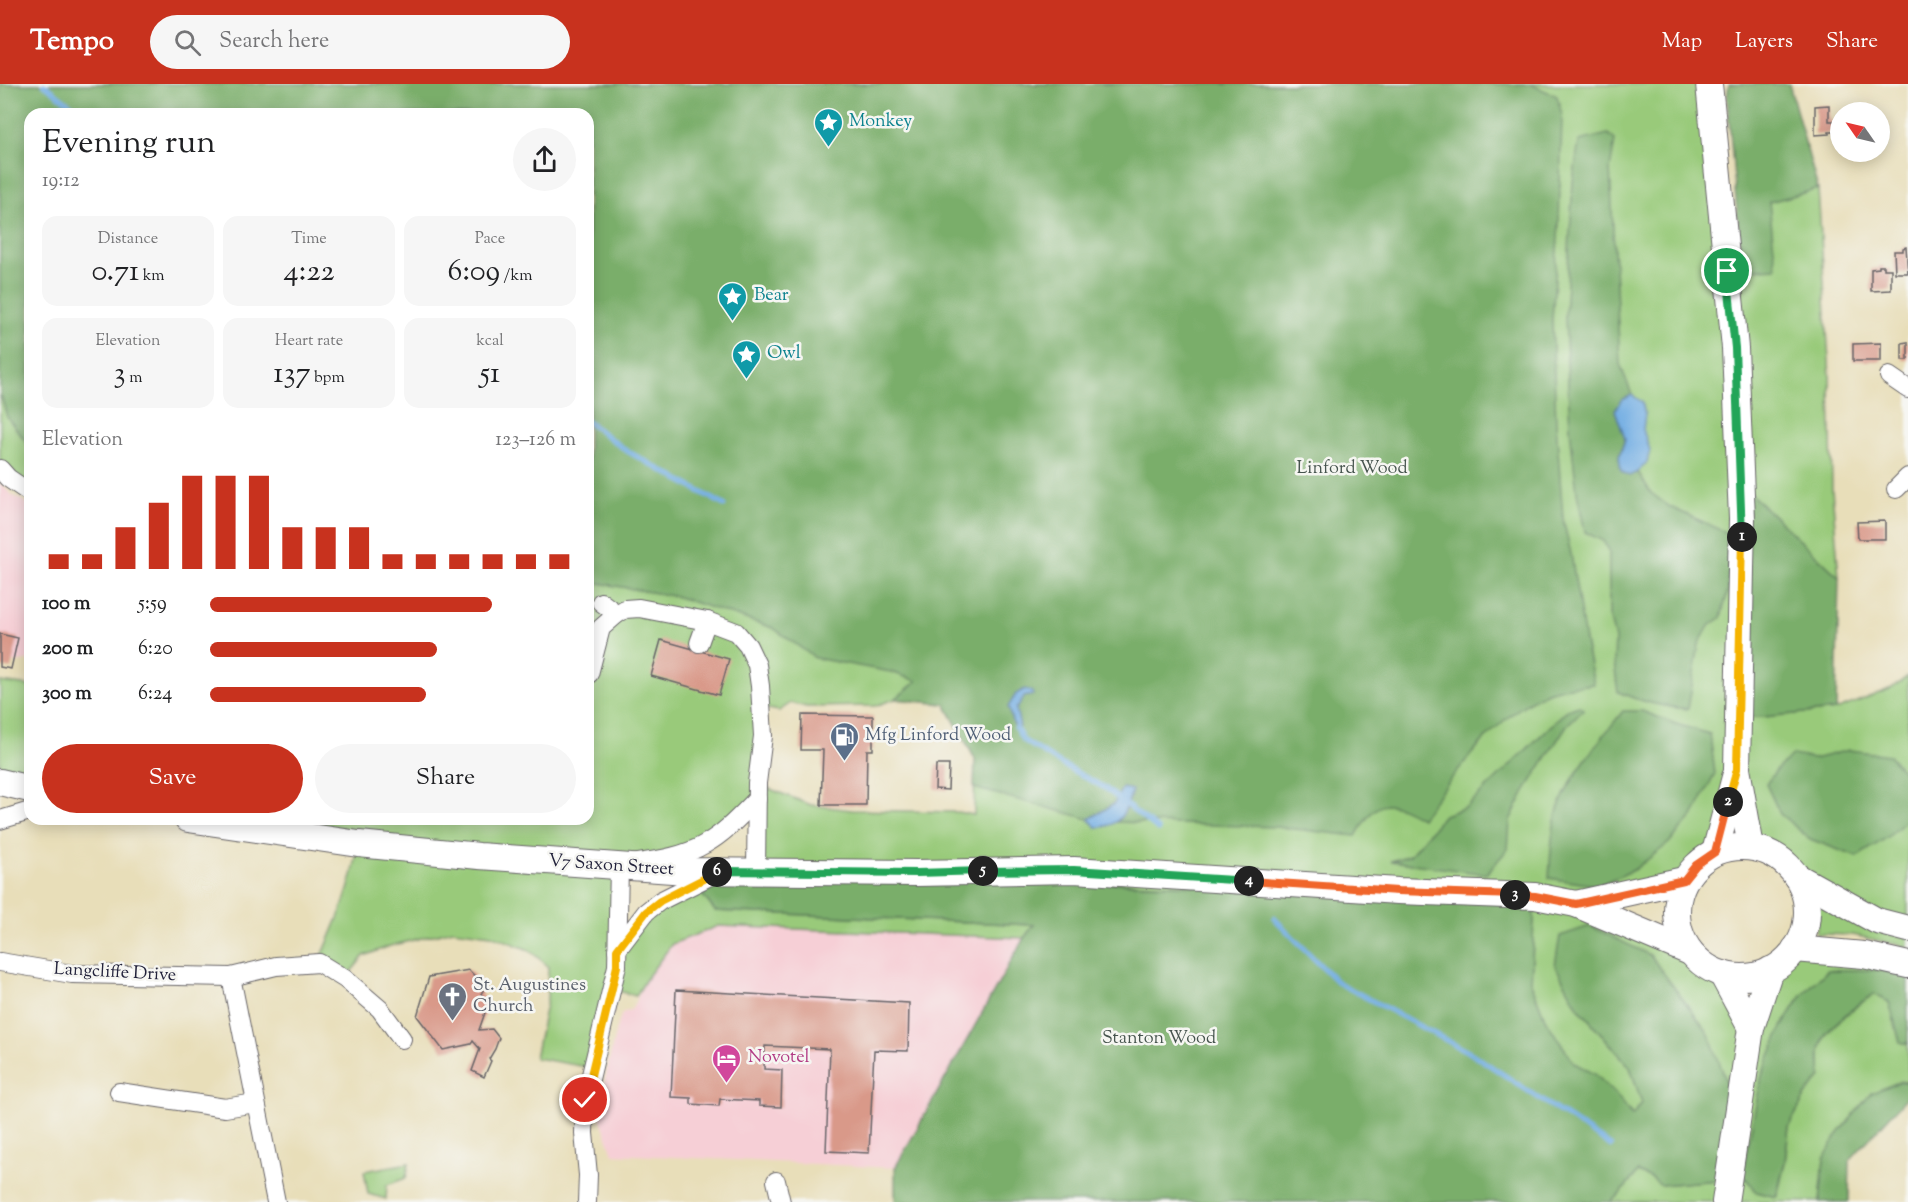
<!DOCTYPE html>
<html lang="en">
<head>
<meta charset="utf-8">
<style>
	:root { --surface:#fff; --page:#f6f6f6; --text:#202124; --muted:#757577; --accent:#c8321e }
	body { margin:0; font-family:"Sorts Mill Goudy",serif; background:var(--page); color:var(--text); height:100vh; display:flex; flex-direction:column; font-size:22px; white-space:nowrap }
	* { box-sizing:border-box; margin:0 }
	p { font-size:20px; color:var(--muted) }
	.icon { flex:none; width:33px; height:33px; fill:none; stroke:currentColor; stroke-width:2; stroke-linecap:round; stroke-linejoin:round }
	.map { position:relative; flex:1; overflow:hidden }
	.side { position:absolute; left:24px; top:24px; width:570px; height:717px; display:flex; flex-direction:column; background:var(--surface); border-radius:18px; box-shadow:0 3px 15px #0003 }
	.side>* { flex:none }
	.needle { width:39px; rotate:304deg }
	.fabs { position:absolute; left:1830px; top:18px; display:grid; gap:12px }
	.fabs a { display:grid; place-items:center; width:60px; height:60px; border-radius:50%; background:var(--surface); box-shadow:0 3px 15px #0003; font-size:30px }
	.pin { position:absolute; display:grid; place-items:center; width:51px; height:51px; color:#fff; margin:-26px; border:3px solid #fff; border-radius:50%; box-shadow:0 2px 6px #0007 }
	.km { position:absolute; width:30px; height:30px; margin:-15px; border-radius:50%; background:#222; color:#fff; font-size:16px; line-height:30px; text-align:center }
	.round { display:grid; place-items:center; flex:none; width:63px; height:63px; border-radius:32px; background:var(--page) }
	.overview { display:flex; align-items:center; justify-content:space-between; height:102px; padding:0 18px }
	h1 { font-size:33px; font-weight:600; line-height:45px }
	.metrics { display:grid; grid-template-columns:repeat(3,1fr); gap:9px; height:102px; padding:6px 18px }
	.metrics div { display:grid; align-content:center; border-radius:15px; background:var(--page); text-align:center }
	.metrics b { font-size:30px; font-weight:600 }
	.metrics small { font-size:16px; font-weight:400 }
	.metrics p { font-size:16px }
	.chart { height:168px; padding:12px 18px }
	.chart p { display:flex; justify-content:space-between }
	.chart svg { width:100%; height:108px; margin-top:6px; stroke:var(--accent); stroke-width:6 }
	.cta { display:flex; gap:12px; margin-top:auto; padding:12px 18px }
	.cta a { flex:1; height:69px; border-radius:36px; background:var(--accent); color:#fff; font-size:24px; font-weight:600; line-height:69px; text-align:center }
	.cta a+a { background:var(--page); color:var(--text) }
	ul { padding:0 18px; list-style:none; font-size:20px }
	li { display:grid; grid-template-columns:96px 72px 1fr; align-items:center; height:45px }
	li i { height:15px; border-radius:8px; background:var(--accent) }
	header { display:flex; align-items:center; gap:36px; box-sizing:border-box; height:84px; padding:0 30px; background:var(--accent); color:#fff }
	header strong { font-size:28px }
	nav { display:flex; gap:33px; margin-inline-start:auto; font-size:21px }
	.search { width:420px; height:54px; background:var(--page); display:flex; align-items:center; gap:15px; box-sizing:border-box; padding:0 21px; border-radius:33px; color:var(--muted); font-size:22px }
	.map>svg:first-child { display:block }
	.built { fill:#f6cfd6 }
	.green { fill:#99ca7a; stroke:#5e765a; stroke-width:1.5; fill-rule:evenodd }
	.forest { fill:#7aae6a; stroke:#4e6852; stroke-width:1.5 }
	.water { fill:#72ade3; stroke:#4a688f; stroke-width:1.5 }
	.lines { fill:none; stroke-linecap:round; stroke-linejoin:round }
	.stream { stroke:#72ade3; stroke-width:5 }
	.building { fill:#d99989 }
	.street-casing { stroke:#676467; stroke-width:20 }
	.secondary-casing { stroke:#676467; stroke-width:28 }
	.street { stroke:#fff; stroke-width:18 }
	.secondary { stroke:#fff; stroke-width:26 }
	.split-1-casing { stroke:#fff; stroke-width:12 }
	.split-2-casing { stroke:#fff; stroke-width:12 }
	.split-3-casing { stroke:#fff; stroke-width:12 }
	.split-4-casing { stroke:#fff; stroke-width:12 }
	.split-5-casing { stroke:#fff; stroke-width:12 }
	.split-6-casing { stroke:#fff; stroke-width:12 }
	.split-7-casing { stroke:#fff; stroke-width:12 }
	.split-1 { stroke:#22a559; stroke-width:8 }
	.split-2 { stroke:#f5b400; stroke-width:8 }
	.split-3 { stroke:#f0652b; stroke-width:8 }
	.split-4 { stroke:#f0652b; stroke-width:8 }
	.split-5 { stroke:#22a559; stroke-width:8 }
	.split-6 { stroke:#22a559; stroke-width:8 }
	.split-7 { stroke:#f5b400; stroke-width:8 }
	.labels { text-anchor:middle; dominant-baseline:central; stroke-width:5; stroke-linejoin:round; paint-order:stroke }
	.culture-label { font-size:18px; fill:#0d838f; stroke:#f6f6f2; text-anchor:start }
	.park-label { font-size:18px; fill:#46544e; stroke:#f6f6f2 }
	.service-label { font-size:18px; fill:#4e5e75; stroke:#f6f6f2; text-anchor:start }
	.street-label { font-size:18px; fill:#22223b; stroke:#f6f6f2 }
	.worship-label { font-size:18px; fill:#5b616d; stroke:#f6f6f2; text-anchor:start }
	.hotel-label { font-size:18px; fill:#b23c85; stroke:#f6f6f2; text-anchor:start }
</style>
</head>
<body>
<header>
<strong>Tempo</strong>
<div class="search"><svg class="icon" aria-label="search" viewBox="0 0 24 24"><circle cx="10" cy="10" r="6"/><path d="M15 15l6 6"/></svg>Search here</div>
<nav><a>Map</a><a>Layers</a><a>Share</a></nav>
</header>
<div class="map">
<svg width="1908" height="1118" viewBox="0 0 1908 1118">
	<rect width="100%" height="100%" fill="#f6f6f2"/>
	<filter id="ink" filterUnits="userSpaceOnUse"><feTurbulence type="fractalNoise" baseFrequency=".0167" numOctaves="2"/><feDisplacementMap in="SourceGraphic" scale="12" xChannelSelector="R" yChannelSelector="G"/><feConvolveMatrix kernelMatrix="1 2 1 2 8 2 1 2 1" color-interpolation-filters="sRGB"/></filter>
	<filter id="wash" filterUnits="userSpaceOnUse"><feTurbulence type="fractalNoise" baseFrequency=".008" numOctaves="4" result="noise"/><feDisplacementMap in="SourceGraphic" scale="24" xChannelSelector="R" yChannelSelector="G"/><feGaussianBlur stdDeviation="1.35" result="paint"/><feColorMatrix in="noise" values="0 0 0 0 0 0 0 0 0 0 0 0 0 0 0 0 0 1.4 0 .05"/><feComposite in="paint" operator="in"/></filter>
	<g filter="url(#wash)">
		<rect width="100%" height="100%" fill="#e8deb9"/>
		<!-- built -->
		<g class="built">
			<path d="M0,399l12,12 18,10v155l-14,3 -16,-3z"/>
			<path d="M718,842l306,12 -129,230 -282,-14 -15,-43 18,-82 6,-16 10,-4 14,-30 26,-35z"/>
		</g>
		<!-- green -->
		<g class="green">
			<path d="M0,0h1709l19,187 47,-4 -7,-65 50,-13 12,188 2,112 7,88 -97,-91v231h21l73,-7 56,-22 16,-12v252l-112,-52c-13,-15 -25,-23 -45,-29l-14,-76 -22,81 -19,13 -12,15 -106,23 112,49 16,14 16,8 28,53 20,-57 14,-9 11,-12 113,16v13l-28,-8h-52l-26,25 -20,32 -25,165 20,5 8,-35 4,-36 17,-31 15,-18c-1,-13 -3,-26 3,-38 5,-13 37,-37 50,-45l15,8 11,40 8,2v39l-7,-2 -77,78 -4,43h-210l9,-7 19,-23 13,6 9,7 69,-6 -151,-172 52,60 12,36 -9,13 -14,-18 -19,-19 -26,-16 -28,-41 -15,-39 4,-87 -779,-25 1,-71 -53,45 -85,21 -2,83 29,-37 48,-28 21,27 319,14 -10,13 -306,-12 -46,18 -26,35 -10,17 -24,-7 -20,79 -57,-10 12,-58 1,-34 -19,-16 -38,-15 -38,-5 -63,16 -26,10 -19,23 -26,-16c17,-39 34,-76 39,-119l-170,-25h400v-705h-558v379l-30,-24zM895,615l50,5 30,55 -1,56 -16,-3 -106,-2 -41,-5 -54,-21 5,-76 17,3 12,-8 15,4 69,-1z"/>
			<path d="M0,598l30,4v94l-30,2z"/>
			<path d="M1819,818l89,35v10l-55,-12 -37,-1z"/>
			<path d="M409,1079l-3,15 -19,7 -1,14 -18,-5 -4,-23z"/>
		</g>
		<!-- forest -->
		<g class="forest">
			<path d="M0,0h1530l27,12 5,19 -3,109 -7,96 4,103 7,96 8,35 14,87 9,43c-15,2 -33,3 -46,8 -52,22 -93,82 -127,126 -36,-21 -45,-18 -65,18l-80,-9 -159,-5 9,-13 6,-19 -10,-2 -8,16 -25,15 -115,-31 1,-29 -30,-55 -50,-5 22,-18 -26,-9 -76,-14 -42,-30 -95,-31 -90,-16v-467h-558v333l-23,-30 -7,-25z"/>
			<path d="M1729,0h60l29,105 -49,13 7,66 -34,2 -15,-173z"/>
			<path d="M1608,50l7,6 -5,29 10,195 12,31 -10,5 3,39 -6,18 10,18 9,-3 13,21 19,14 60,27 -2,56 -7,28 -12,8 -10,18 -11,65c-26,-2 -47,-7 -70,-17l-4,-30 1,-23 -6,-24v-65l-6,-9 -18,-9 -8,-39 -7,-64 -5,-112 8,-135 6,-41z"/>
			<path d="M1741,401l98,92 -3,133 -73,7h-21z"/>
			<path d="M1579,622l5,3 -17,16 -42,66 -15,29 -2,29 -22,25 -95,-13 19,-6 34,-40 22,-8 25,-23 76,-74z"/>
			<path d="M1623,627h19l34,13 34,10 5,40 -22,42 -24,27 -34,26 -35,17 -51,-8c2,-24 2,-52 11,-74 15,-35 40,-64 63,-93z"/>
			<path d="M1849,666l40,5 19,22v42l-20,18 -31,20 -47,-18 -30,-25 -14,-30 12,-16 15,-13 21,4z"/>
			<path d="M721,787l814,25 -4,87 15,38 28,42 21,11 24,24 13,18 10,-13 -12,-36 -52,-60 -23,-42 5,-29 30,-10 60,29 59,79 29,79 -9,66 -69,6 -9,-7 -13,-6 -19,23 -9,7h-715v-34l129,-230 10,-13 -319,-14 -21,-27z"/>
			<path d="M1828,886h52l28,8v66l-8,-2 -11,-40 -15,-8c-13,8 -45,32 -51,45 -5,12 -3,25 -2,38l-15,18 -17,31 -4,36 -9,35 -19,-5 -15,-18 20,-99 20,-48 20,-32z"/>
			<path d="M1901,997l7,2v13l-58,64 -1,42h-29l4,-43 12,-22 35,-44z"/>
		</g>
		<!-- water -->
		<g class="water">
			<path d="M1632,311l10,7 3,12 -2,16 7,20 -3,12 -9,10 -9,4 -8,-5 -2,-14 6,-18 -10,-29 7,-10z"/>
			<path d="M1025,605l7,3 1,3 -9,2 -8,12 4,18 -4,1 -4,-7 -4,-14 8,-13z"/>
			<path d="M1122,704l10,2c-6,21 -11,38 -36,37l-7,-8 25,-15z"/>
		</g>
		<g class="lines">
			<!-- stream -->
			<g class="stream">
				<path d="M44,0l39,30"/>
				<path d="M588,338l39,29 97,54"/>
				<path d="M1016,644l7,12 38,24 44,24 53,42"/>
				<path d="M1274,834l63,64 137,73 137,91"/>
			</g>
		</g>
		<g id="blocks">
			<!-- building -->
			<g class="building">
				<path d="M1829,21v16h11v14h-6v-3h-5v2l-14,1v-29z"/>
				<path d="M1906,163l2,26h-13l-1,-22h9v-3z"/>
				<path d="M1879,182h5v3h7v21l-20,1v-22l8,-1z"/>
				<path d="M1908,258v18h-6v-17z"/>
				<path d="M1881,259v18h-28v-17z"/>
				<path d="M1885,437v18h-27l-1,-17z"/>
				<path d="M0,550l18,4 -7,31 -11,-2z"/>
				<path d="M661,556l68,19 -10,36 -68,-19z"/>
				<path d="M802,631l71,1v34h-6l-1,55h-45l2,-55h-22z"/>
				<path d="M936,681h13l-1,25 -13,-1z"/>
				<path d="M469,886l16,17 -4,7 7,10 -9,26 13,-1 7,9 -4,11 -6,10 2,2 -7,16 -12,-6 8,-22 -7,-8 -2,3 -28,6 -26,-34 12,-39z"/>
				<path d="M676,906l233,13 -1,48 -34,-1 -5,103 -43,-2 4,-102 -65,-3 -1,23 18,1 -1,37 -22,-1v-5l-39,-2 -1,7 -28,-2v-6l-20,-1z"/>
			</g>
		</g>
	</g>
	<g filter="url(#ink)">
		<use href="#blocks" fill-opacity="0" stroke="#676467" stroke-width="1.5"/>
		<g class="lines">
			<defs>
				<g id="street">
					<path d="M1889,292l19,13"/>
					<path d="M0,385l8,9 22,15"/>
					<path d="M1896,405l12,-12"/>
					<path d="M601,518l16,12"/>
					<path d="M699,559l8,-22"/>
					<path d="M589,590l12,-46 16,-14 8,-5 14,-1 68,13 29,11 12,14 9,19 3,21 3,50 -6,47 -1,88"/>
					<path d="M0,736l30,-9"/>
					<path d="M617,866l29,-38 14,-11 54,-27"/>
					<path d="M0,878l72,12 159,3 45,-11 43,-3 26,16 35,30 22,30"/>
					<path d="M231,893l45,225"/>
					<path d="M119,1008l106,16 30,-5"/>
					<path d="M776,1097l5,21"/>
					<path d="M587,1118l1,-27 -4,-42 1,-33 32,-134 2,-100c28,-5 61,-7 86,-22 20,-11 36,-29 52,-45"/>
				</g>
				<g id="secondary">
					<path d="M1709,0l26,264 7,171 -5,250 14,78"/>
					<path d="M0,698l30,7"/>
					<path d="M188,735l171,25 120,12 207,15 231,2 157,-3 324,21 137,5 41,8 114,48"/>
					<circle cx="1742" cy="828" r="65"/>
					<path d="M1715,768l20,-75"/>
					<path d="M1796,792l81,45 31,8"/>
					<path d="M1576,820l108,-24"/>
					<path d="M1795,865l69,6 44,10"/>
					<path d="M1722,890l29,54"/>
					<path d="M1725,1118l26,-174 19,-58"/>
				</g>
			</defs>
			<!-- street casing -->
			<use href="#street" class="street-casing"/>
			<!-- secondary casing -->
			<use href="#secondary" class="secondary-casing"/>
			<!-- street -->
			<use href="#street" class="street"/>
			<!-- secondary -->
			<use href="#secondary" class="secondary"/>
		</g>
	</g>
	<g class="lines" filter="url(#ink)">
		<defs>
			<path id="split-1" d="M1727,187l8,77 7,189"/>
			<path id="split-2" d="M1728,718l9,-33 5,-232"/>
			<path id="split-3" d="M1515,811l20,1 41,8 108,-24 12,-15 19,-13 13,-50"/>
			<path id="split-4" d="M1249,797l149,10 117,4"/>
			<path id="split-5" d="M983,787l91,-1 175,11"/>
			<path id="split-6" d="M717,788l4,-1 196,2 66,-2"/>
			<path id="split-7" d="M585,1016l27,-112 5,-22v-16l29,-38 14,-11 57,-29"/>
		</defs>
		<!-- split-1 casing -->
		<use href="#split-1" class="split-1-casing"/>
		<!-- split-2 casing -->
		<use href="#split-2" class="split-2-casing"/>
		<!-- split-3 casing -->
		<use href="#split-3" class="split-3-casing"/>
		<!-- split-4 casing -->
		<use href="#split-4" class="split-4-casing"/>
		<!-- split-5 casing -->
		<use href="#split-5" class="split-5-casing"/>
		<!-- split-6 casing -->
		<use href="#split-6" class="split-6-casing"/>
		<!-- split-7 casing -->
		<use href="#split-7" class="split-7-casing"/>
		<!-- split-1 -->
		<use href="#split-1" class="split-1"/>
		<!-- split-2 -->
		<use href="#split-2" class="split-2"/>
		<!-- split-3 -->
		<use href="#split-3" class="split-3"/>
		<!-- split-4 -->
		<use href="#split-4" class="split-4"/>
		<!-- split-5 -->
		<use href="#split-5" class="split-5"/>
		<!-- split-6 -->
		<use href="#split-6" class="split-6"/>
		<!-- split-7 -->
		<use href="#split-7" class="split-7"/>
	</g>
	<!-- icons -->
	<defs>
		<symbol id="sight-pin" viewBox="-11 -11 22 30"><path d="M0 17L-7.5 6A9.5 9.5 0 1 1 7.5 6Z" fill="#0f9aa8" stroke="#f6f6f2"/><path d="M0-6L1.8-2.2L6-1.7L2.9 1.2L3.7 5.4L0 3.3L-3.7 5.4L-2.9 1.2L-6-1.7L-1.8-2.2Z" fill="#fff"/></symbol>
		<symbol id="fuel-pin" viewBox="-11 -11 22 30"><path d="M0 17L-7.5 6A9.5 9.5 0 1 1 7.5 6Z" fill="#5c6f8a" stroke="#f6f6f2"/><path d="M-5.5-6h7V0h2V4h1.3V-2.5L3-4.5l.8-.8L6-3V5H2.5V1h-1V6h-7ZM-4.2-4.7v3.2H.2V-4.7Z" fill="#fff"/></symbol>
		<symbol id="church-pin" viewBox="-11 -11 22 30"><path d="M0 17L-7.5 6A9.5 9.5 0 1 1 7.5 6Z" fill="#6b7280" stroke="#f6f6f2"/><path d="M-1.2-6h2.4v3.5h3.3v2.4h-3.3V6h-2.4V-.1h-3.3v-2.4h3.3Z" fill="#fff"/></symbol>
		<symbol id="hotel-pin" viewBox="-11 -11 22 30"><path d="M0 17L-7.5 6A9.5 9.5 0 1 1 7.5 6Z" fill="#d1479c" stroke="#f6f6f2"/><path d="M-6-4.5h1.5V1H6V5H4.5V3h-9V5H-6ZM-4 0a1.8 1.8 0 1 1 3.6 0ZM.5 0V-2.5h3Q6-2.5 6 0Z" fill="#fff"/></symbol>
	</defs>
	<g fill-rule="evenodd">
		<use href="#sight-pin" x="812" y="22" width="33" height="45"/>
		<use href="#sight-pin" x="716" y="196" width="33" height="45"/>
		<use href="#sight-pin" x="730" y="254" width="33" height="45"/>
		<use href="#fuel-pin" x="828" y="636" width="33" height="45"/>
		<use href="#church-pin" x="436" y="896" width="33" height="45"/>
		<use href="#hotel-pin" x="710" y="958" width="33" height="45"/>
	</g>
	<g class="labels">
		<!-- culture labels -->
		<g class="culture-label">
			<text x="849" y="38">Monkey</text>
			<text x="754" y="212">Bear</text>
			<text x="767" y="270">Owl</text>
		</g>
		<!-- park labels -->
		<g class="park-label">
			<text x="1352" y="385">Linford Wood</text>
			<text x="1159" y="955">Stanton Wood</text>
		</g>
		<!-- service labels -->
		<g class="service-label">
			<text x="865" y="652">Mfg Linford Wood</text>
		</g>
		<!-- street labels -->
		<g class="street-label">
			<text transform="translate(611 782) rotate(4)">V7 Saxon Street</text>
			<text transform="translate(115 889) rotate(3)">Langcliffe Drive</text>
		</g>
		<!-- worship labels -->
		<g class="worship-label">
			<text x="473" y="902">St. Augustines<tspan x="473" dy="21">Church</tspan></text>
		</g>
		<!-- hotel labels -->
		<g class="hotel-label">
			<text x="748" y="974">Novotel</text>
		</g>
	</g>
</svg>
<div class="fabs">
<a><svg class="needle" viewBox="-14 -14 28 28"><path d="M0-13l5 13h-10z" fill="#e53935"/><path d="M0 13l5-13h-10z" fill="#757577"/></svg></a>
</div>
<div class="pin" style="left:1727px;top:187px;background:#1e9e55"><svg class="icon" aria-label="arrive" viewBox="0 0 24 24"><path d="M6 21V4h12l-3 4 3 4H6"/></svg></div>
<div class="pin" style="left:585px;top:1016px;background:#d93025"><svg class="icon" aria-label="check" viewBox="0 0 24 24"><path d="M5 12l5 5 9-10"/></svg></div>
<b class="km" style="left:1742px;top:453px">1</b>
<b class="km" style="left:1728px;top:718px">2</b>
<b class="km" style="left:1515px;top:811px">3</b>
<b class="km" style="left:1249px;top:797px">4</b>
<b class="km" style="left:983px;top:787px">5</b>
<b class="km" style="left:717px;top:788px">6</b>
<section class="side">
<div class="overview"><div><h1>Evening run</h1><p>19:12</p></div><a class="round"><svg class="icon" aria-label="share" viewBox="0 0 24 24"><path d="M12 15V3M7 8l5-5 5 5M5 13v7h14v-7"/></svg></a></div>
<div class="metrics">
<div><p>Distance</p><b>0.71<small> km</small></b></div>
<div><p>Time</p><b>4:22</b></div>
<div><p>Pace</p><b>6:09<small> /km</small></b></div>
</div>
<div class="metrics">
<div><p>Elevation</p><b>3<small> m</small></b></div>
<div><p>Heart rate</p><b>137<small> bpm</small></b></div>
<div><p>kcal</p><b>51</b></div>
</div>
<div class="chart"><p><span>Elevation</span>123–126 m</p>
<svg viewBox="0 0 160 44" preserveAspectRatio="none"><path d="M5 44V38M15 44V38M25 44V27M35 44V17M45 44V6M55 44V6M65 44V6M75 44V27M85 44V27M95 44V27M105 44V38M115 44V38M125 44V38M135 44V38M145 44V38M155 44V38"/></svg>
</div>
<ul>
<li><b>100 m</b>5:59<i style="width:77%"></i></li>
<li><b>200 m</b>6:20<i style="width:62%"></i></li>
<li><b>300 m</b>6:24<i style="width:59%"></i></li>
</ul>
<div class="cta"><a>Save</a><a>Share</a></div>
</section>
</div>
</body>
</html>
